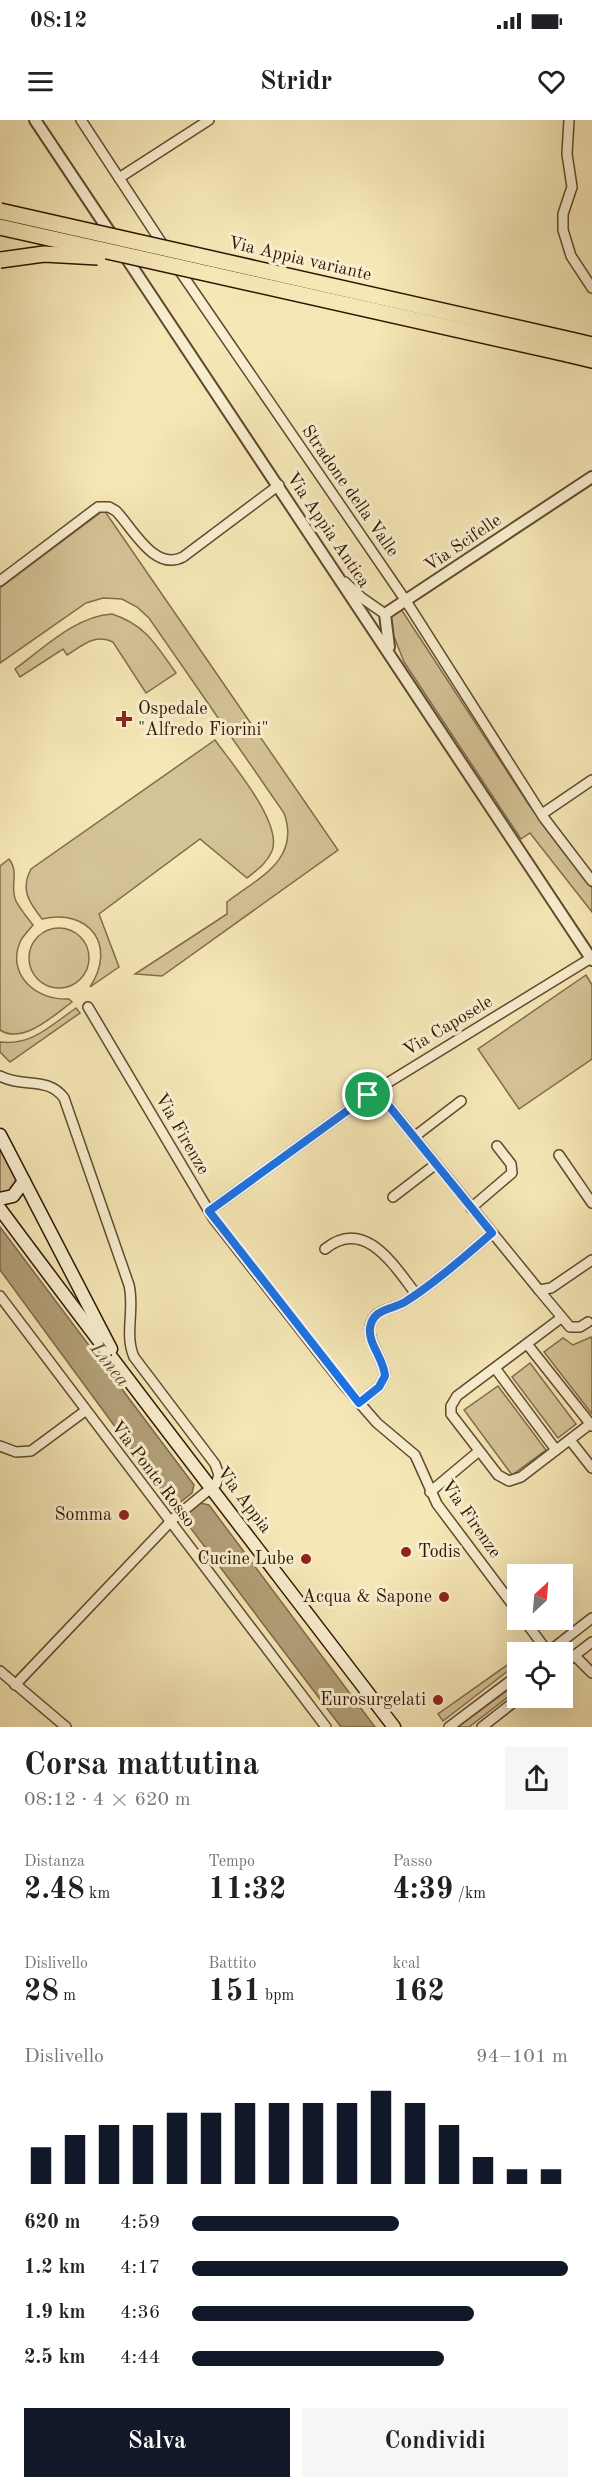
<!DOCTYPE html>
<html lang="it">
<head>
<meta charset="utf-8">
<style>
	:root { --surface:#fff; --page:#f6f6f6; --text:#202124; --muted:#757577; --accent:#111827 }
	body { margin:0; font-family:"Old Standard TT",serif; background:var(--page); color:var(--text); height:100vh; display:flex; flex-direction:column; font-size:22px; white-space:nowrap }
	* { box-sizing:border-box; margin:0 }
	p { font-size:20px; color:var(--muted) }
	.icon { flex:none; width:33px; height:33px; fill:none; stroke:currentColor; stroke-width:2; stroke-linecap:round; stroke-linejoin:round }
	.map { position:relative; height:1607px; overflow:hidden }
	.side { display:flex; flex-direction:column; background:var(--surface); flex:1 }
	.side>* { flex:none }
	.needle { width:39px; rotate:26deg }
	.controls { position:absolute; left:507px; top:1444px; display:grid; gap:12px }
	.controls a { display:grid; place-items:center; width:66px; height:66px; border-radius:0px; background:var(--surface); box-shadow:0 6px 24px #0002; font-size:30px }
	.pin { position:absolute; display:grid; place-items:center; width:51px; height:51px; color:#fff; margin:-26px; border:3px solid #fff; border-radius:50%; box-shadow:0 2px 6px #0007 }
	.round { display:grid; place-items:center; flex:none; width:63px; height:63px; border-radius:0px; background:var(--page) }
	.summary { display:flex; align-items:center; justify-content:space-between; height:102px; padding:0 24px }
	h1 { font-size:33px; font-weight:600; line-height:45px }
	.figures { display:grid; grid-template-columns:repeat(3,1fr); gap:9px; height:102px; padding:6px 24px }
	.figures div { display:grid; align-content:center }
	.figures b { font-size:30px; font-weight:600 }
	.figures small { font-size:16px; font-weight:400 }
	.figures p { font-size:16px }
	.chart { height:168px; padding:12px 24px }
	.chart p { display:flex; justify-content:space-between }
	.chart svg { width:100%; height:108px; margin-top:6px; stroke:var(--accent); stroke-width:6 }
	.button { display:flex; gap:12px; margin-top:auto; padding:12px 24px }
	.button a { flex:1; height:69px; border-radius:0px; background:var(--accent); color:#fff; font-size:24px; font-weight:600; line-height:69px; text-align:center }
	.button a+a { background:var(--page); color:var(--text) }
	ul { padding:0 24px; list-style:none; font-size:20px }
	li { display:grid; grid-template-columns:96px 72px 1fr; align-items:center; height:45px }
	li i { height:15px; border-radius:8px; background:var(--accent) }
	.status { display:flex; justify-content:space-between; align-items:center; height:42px; padding:0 30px; background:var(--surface); direction:ltr }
	.status svg { height:16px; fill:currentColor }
	header { display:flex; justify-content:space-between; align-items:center; height:78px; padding:0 24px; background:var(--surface); font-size:27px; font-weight:600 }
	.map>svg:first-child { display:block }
	.green { fill:#d4c397; stroke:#826c4c; stroke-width:1.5 }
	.water { fill:#b29f78; stroke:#7e6748; stroke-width:1.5 }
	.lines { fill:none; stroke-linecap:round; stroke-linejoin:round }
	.minor-casing { stroke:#61492e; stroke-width:12 }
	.tertiary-casing { stroke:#61492e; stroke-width:14 }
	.secondary-casing { stroke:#2f1401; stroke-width:15 }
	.trunk-casing { stroke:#2f1401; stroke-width:18 }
	.minor { stroke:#f9efd0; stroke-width:9 }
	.tertiary { stroke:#f9efd0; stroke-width:10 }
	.secondary { stroke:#f9efd0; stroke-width:12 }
	.trunk { stroke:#f6e7b6; stroke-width:15 }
	.trunk-bridge-casing { stroke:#2f1401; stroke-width:18; stroke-linecap:butt }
	.trunk-bridge { stroke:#f6e7b6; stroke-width:15 }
	.route-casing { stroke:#fff; stroke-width:12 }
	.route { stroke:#1a73e8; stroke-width:8 }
	.poi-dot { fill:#8f2418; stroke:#f9efd0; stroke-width:2 }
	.labels { text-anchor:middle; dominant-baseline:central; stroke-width:6; stroke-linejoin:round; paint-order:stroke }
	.street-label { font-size:18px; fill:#2f1401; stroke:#f9efd0 }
	.poi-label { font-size:18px; fill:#2f1401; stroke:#f9efd0; text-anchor:end }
	.water-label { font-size:20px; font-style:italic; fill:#634c31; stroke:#f9efd0 }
</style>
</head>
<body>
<div class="status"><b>08:12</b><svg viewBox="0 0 49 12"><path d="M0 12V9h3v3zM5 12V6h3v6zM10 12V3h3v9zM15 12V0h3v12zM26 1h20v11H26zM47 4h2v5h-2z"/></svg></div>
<header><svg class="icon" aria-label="menu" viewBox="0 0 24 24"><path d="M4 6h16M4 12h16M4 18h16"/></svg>Stridr<svg class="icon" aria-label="heart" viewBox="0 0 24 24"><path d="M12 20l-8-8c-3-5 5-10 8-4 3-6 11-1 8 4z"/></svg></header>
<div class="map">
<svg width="592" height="1607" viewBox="0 0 592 1607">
	<rect width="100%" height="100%" fill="#f6e7b6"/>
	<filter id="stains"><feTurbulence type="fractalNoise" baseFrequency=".00333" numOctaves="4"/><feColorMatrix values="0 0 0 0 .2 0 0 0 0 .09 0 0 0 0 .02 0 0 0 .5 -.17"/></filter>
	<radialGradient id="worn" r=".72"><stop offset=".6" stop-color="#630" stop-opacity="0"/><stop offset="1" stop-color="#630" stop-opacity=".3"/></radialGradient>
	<!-- green -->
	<g class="green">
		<path d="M104,390l234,340 -176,126 -27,-2 92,-60v-12c31,-24 74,-42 57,-89l-135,-195 -12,-11 -15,-8 -19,-1 -17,5 -86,60v-75z"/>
		<path d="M401,489l128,196 63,83v24l-62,-79 -9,6 -117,-177 -15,-38v-8z"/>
		<path d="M112,494c34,11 44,31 64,59l-30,20 -33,-51c-18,-9 -31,4 -46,13l-4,-6 -43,28 -5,-8c29,-21 61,-53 97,-55z"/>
		<path d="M215,620c17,24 68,83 57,111 -5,12 -15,19 -25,27l-47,-39 -101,75 20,53 -29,20c27,-41 0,-79 -48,-68 -13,-17 -22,-29 -11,-50z"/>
		<path d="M9,739c11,14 0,27 7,42 4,8 11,16 17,24 -4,5 -9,10 -12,15 -16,34 15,61 48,59l3,3c-18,13 -49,43 -72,28v-164z"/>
		<circle cx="59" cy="838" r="30"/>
		<path d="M586,855l6,10v74l-73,50 -41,-60z"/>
		<path d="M76,888l4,5 -70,49 -10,-10v-10c32,4 51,-17 76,-34z"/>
		<path d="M0,1027l17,35 -5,8 -12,4z"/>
		<path d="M591,1217l1,2v75l-48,-62 19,-14 10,7z"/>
		<path d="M530,1243l46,61 -18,14 -46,-61z"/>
		<path d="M498,1266l48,64 -34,25 -48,-65z"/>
		<path d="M517,1538v6l-74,57 -5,-7z"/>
		<path d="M517,1563v7l-48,37h-11z"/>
	</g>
	<!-- water -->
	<g class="water">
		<path d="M0,1107l194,258 -2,8 -14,11 -7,-1 -171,-233z"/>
		<path d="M200,1383l9,2 166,222h-34l-155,-205 1,-8z"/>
	</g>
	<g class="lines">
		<defs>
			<g id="minor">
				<path d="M81,0l84,128"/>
				<path d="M569,0l-2,34 5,33 -9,27v16l8,26 21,32"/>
				<path d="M119,58l90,-58"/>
				<path d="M177,147l229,334 138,217 48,63"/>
				<path d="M0,461l98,-74h11l7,4c16,16 38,61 67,46l96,-72"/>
				<path d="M345,462l17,16 23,16"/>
				<path d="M542,694l50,-34"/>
				<path d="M88,887l125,211 130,166 34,39 38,32 22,49 81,108"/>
				<path d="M0,956c22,12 48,0 64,22l65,187c6,25 -5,49 5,72l81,107 4,11 -3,9 -43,35 -158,166"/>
				<path d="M376,970l163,200 12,-2 41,-28"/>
				<path d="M414,1017l47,-36"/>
				<path d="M559,1035l33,48"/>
				<path d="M393,1077l43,-33"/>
				<path d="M471,1088l41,-35 -1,-9 -14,-18"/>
				<path d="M209,1091l167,-121 215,-132"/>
				<path d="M325,1129c40,-33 70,18 91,45"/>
				<path d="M539,1170l31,37h10l8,-5"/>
				<path d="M0,1176l326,431"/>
				<path d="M561,1198l-104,78 -6,10v8l47,61 11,6 12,-4 69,-53"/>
				<path d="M527,1224l65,82"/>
				<path d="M495,1248l61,82"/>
				<path d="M359,1283l20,-16 6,-11c-1,-17 -17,-32 -15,-49 3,-19 22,-17 35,-25 31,-20 59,-45 87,-69"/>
				<path d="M570,1320l22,28"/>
				<path d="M0,1326l16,6 15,-1 54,-40"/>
				<path d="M430,1372l49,-41"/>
				<path d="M524,1500l24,32"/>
				<path d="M547,1533l45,-35"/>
				<path d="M574,1535l18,18"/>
				<path d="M562,1545l30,-23"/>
				<path d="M0,1551l66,56"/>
				<path d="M449,1607l69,-52"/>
				<path d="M482,1607l37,-29"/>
			</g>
			<g id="tertiary">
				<path d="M35,0l78,117"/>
				<path d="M123,133l469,707"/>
				<path d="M389,527l-4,-33 207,-137"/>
			</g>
			<g id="secondary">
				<path d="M0,1015l111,214"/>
				<path d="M0,1079l13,-3 11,-15"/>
				<path d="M0,1089c129,174 262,345 394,518"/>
			</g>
			<g id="trunk">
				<path d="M571,220l21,5"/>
				<path d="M567,234l25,6"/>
			</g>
		</defs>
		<!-- minor casing -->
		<use href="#minor" class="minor-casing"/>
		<!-- tertiary casing -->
		<use href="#tertiary" class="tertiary-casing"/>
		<!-- secondary casing -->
		<use href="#secondary" class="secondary-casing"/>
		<!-- trunk casing -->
		<use href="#trunk" class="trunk-casing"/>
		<!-- minor -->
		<use href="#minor" class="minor"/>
		<!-- tertiary -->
		<use href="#tertiary" class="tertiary"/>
		<!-- secondary -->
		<use href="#secondary" class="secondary"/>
		<!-- trunk -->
		<use href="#trunk" class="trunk"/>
		<defs>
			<g id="trunk-bridge">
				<path d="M0,91l571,129"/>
				<path d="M0,107l567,127"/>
				<path d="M0,140l44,-6 54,3"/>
			</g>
		</defs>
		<!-- trunk-bridge casing -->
		<use href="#trunk-bridge" class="trunk-bridge-casing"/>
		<!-- trunk-bridge -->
		<use href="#trunk-bridge" class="trunk-bridge"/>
	</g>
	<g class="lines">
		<defs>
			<path id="route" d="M376,970l116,143c-28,24 -56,49 -87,69 -13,8 -32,6 -35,26 -2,16 14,31 15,48l-6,11 -20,16 -150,-192z"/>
		</defs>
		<!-- route casing -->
		<use href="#route" class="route-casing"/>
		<!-- route -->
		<use href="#route" class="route"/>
	</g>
	<!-- markers -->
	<g class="poi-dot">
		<path d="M121 590h6v6h6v6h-6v6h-6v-6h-6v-6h6z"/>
		<circle cx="124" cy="1395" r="6"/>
		<circle cx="406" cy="1432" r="6"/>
		<circle cx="306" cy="1439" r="6"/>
		<circle cx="444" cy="1477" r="6"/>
		<circle cx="438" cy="1580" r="6"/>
	</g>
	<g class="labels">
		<!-- street labels -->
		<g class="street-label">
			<text transform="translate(300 139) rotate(13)">Via Appia variante</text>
			<text transform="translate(350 371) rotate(55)">Stradone della Valle</text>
			<text transform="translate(328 410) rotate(56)">Via Appia Antica</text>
			<text transform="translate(463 423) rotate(-34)">Via Scifelle</text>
			<text transform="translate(448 906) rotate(-31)">Via Caposele</text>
			<text transform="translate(182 1014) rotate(60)">Via Firenze</text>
			<text transform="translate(153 1354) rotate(53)">Via Ponte Rosso</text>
			<text transform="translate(244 1380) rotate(53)">Via Appia</text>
			<text transform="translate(471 1399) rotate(55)">Via Firenze</text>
		</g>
		<!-- poi labels -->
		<g class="poi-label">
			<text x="138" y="589" text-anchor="start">Ospedale<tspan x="138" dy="21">"Alfredo Fiorini"</tspan></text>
			<text x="112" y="1395">Somma</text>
			<text x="418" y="1432" text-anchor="start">Todis</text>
			<text x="294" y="1439">Cucine Lube</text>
			<text x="432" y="1477">Acqua &amp; Sapone</text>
			<text x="426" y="1580">Eurosurgelati</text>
		</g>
		<!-- water labels -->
		<g class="water-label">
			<text transform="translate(109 1245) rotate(52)">Linea</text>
		</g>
	</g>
	<rect width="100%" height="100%" filter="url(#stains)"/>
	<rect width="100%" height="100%" fill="url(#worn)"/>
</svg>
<div class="controls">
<a><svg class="needle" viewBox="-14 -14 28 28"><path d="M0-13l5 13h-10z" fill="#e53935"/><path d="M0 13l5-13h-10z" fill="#757577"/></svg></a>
<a><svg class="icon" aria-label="locate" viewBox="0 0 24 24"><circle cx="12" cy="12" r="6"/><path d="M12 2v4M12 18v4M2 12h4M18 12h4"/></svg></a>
</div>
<div class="pin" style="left:368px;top:975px;background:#1e9e55"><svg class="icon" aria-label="arrive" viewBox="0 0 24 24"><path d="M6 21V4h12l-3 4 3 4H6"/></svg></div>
</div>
<section class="side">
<div class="summary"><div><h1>Corsa mattutina</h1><p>08:12 · 4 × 620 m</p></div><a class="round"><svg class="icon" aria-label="share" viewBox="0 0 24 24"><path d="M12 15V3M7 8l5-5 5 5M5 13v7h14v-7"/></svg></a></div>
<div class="figures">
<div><p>Distanza</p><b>2.48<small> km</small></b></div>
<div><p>Tempo</p><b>11:32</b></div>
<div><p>Passo</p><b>4:39<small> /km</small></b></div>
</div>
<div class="figures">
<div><p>Dislivello</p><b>28<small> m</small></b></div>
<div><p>Battito</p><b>151<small> bpm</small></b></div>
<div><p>kcal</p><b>162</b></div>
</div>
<div class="chart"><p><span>Dislivello</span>94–101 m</p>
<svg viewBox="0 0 160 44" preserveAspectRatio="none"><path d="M5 44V29M15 44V24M25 44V20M35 44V20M45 44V15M55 44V15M65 44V11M75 44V11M85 44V11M95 44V11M105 44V6M115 44V11M125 44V20M135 44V33M145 44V38M155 44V38"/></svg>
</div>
<ul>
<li><b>620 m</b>4:59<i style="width:55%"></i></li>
<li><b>1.2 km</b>4:17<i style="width:100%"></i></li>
<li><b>1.9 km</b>4:36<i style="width:75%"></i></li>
<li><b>2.5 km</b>4:44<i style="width:67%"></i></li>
</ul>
<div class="button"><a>Salva</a><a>Condividi</a></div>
</section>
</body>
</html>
